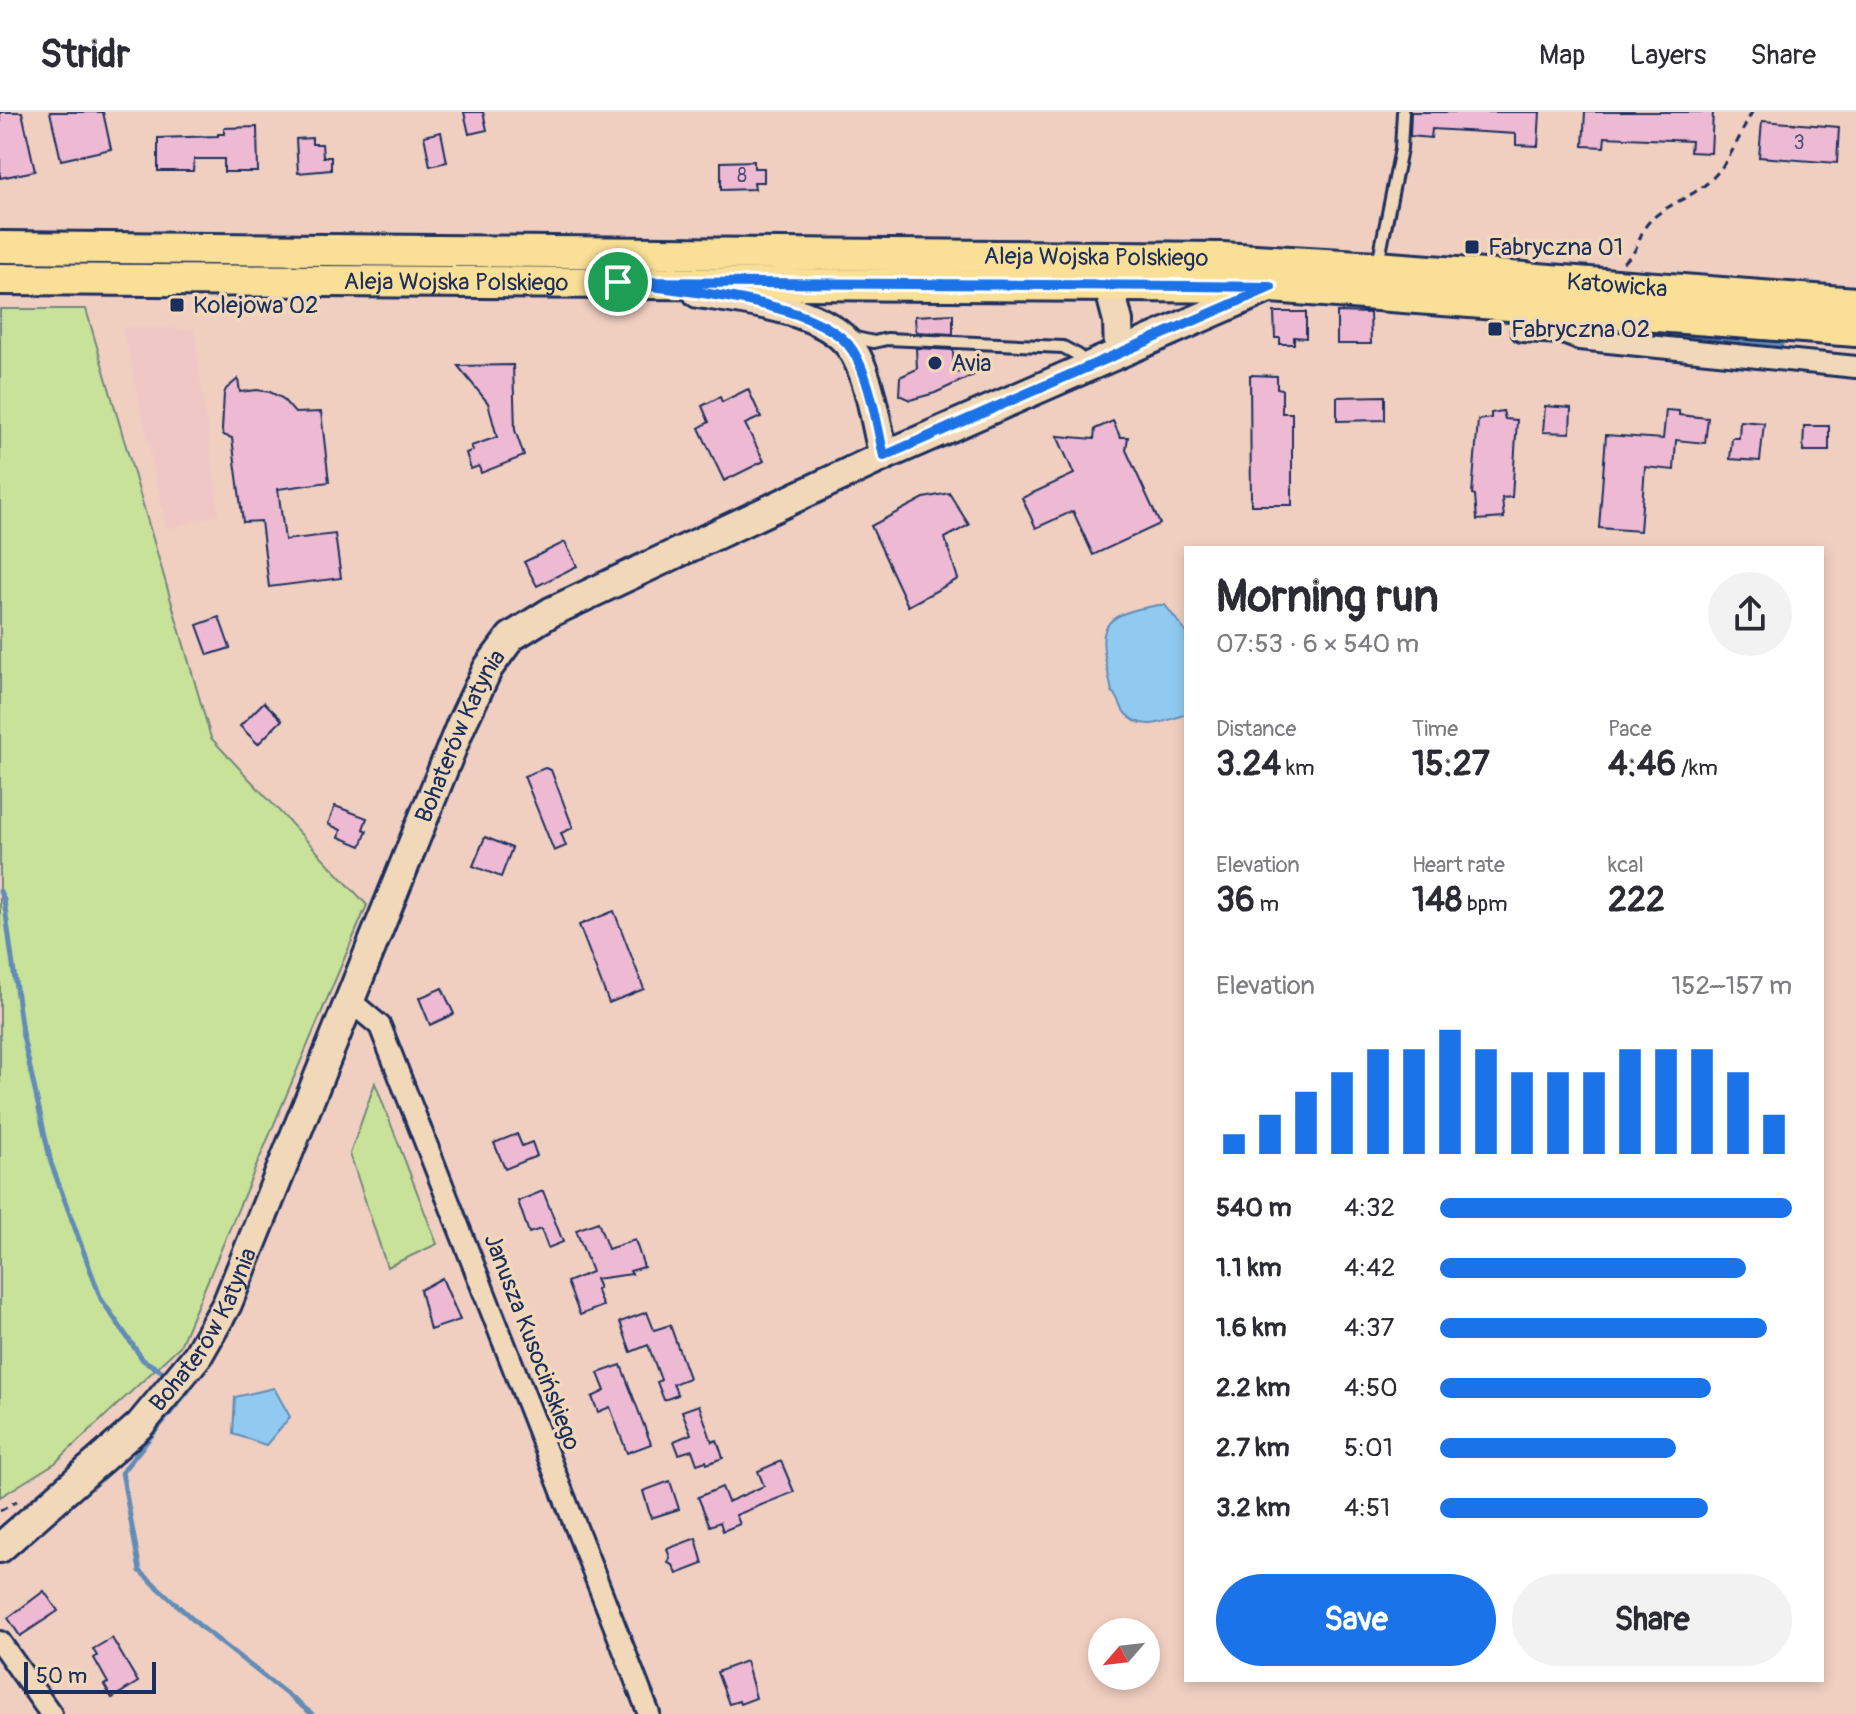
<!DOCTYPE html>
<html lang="en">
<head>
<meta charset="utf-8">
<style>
	:root { --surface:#fff; --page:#f2f2f3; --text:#2b2b33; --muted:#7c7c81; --line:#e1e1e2; --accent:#1a73e8 }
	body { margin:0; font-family:Pangolin,sans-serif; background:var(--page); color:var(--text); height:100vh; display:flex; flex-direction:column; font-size:30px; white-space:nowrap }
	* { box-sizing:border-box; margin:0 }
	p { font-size:26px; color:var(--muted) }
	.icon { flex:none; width:44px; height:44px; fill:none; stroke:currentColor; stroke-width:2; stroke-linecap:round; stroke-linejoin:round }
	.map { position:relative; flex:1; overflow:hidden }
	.panel { position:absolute; left:1184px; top:434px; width:640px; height:1136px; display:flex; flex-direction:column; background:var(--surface); border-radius:0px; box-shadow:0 4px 12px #0003 }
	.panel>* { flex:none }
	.needle { width:52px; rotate:242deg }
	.fabs { position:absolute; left:1088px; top:1506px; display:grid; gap:16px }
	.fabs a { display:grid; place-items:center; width:72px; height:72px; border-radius:50%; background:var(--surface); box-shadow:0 4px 12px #0003; font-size:40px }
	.scale { position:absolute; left:24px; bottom:20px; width:132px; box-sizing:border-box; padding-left:8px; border:4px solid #1b2f5e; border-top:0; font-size:22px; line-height:28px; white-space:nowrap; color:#1b2f5e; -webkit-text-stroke:6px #f1d8b9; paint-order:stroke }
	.pin { position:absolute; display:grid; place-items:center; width:68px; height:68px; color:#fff; margin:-34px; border:4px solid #fff; border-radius:50%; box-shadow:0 2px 8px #0007 }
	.round { display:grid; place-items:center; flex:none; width:84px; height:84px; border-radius:42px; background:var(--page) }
	.summary { display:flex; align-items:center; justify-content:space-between; height:136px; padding:0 32px }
	h1 { font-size:44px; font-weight:700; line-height:60px }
	.figures { display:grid; grid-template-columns:repeat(3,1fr); gap:12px; height:136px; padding:8px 32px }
	.figures div { display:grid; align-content:center }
	.figures b { font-size:34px; font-weight:700 }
	.figures small { font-size:22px; font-weight:400 }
	.figures p { font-size:22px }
	.chart { height:224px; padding:16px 32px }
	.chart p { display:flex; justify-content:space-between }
	.chart svg { width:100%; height:144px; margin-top:8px; stroke:var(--accent); stroke-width:6 }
	.cta { display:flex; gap:16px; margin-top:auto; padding:16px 32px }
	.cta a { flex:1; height:92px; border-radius:48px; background:var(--accent); color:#fff; font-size:32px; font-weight:700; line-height:92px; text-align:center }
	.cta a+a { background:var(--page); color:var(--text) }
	ul { padding:0 32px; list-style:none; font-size:26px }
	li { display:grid; grid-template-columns:128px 96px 1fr; align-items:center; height:60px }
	li i { height:20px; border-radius:10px; background:var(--accent) }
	header { display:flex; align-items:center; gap:48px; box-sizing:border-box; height:112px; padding:0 40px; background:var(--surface); border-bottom:2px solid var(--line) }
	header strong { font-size:38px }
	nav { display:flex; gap:44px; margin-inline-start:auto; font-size:28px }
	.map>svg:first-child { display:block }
	.built { fill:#efc8c6 }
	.green { fill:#c9e299; stroke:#72887c; stroke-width:2 }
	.water { fill:#91caf0; stroke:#628cb6; stroke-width:2 }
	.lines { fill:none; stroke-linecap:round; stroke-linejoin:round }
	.stream { stroke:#628cb6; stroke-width:5 }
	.building { fill:#eeb9d3; stroke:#1b2f5e; stroke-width:2 }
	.lane-casing { stroke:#1b2f5e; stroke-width:16 }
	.street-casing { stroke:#1b2f5e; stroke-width:26 }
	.secondary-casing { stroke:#1b2f5e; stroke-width:34 }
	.primary-casing { stroke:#1b2f5e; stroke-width:36 }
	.path { stroke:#1b2f5e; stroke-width:3; stroke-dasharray:8 6; stroke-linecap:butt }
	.lane { stroke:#f1d8b9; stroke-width:10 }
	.street { stroke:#f1d8b9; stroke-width:20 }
	.secondary { stroke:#f1d8b9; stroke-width:28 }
	.primary { stroke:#fadf96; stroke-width:30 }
	.route-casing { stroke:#fff; stroke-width:16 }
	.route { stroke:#1a73e8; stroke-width:10 }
	.poi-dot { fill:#1b2f5e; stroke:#f1d8b9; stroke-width:3 }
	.labels { text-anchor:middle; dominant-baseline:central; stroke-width:7; stroke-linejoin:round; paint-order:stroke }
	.number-label { font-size:20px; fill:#50527b }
	.poi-label { font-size:24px; fill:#1b2f5e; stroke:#f1d8b9; text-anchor:start }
	.street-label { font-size:24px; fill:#1b2f5e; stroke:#f1d8b9 }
</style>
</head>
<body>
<header>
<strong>Stridr</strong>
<nav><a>Map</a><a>Layers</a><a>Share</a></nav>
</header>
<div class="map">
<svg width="1856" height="1602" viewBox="0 0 1856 1602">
	<rect width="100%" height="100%" fill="#f0cfc1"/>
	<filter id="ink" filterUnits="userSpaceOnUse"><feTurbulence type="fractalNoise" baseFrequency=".0125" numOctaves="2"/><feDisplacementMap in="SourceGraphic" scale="16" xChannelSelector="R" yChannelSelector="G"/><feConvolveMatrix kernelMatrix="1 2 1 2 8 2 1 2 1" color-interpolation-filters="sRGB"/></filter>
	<g filter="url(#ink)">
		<!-- built -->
		<path class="built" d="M123,215l71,2 25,186 -52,14z"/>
		<!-- green -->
		<g class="green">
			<path d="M0,197h86l125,429 156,167 -187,441 -125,117 -55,34z"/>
			<path d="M375,971l62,161 -50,23 -37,-113z"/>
		</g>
		<!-- water -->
		<g class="water">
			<path d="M1159,493h6l21,27v82c-20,7 -44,19 -61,-1 -6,-7 -5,-16 -13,-21 -11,-58 -24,-76 47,-87z"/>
			<path d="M274,1276l16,29 -24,28 -33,-11 2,-37z"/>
		</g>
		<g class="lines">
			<!-- stream -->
			<g class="stream">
				<path d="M1589,218l192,15"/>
				<path d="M0,779l4,9 18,132 29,131 50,136 42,61 25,15"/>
				<path d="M183,1273l6,5 -67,82 18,99 60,55 112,88"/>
			</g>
		</g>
		<!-- building -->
		<g class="building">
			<path d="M0,0h22l13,59 -35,7z"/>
			<path d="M50,0h53l8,37 -50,11z"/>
			<path d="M464,0h19l4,18 -18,4z"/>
			<path d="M1411,0h129l-2,34 -22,-1v-11l-84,-5 -1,9 -21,-2z"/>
			<path d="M1585,0h128l-2,41 -21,-1 1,-11 -86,-4 -1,10 -21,-1z"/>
			<path d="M1762,9l77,6 -2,36 -78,-6z"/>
			<path d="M257,15l1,45h-34v-13h-30l-1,12h-35v-33l60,-2v-2h6v-6z"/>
			<path d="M441,20l6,30 -17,4 -6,-30z"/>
			<path d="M312,26v6h10l1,13h8v13l-33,3 -2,-34z"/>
			<path d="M754,49v7h10v14h-10l1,7 -34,1v-28z"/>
			<path d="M1274,200h32v26l-12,-1v7h-14v-6h-5z"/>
			<path d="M1337,200l33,1 1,31h-34z"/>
			<path d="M953,202v20l-37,-2 -1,-16z"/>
			<path d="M916,236l37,2 1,23 26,-3v2l-45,21 -25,7 -11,-5 1,-18 17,-8z"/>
			<path d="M513,253l2,65 9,26 -43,17 -2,-7 -8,3 -5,-16 7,-3 -2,-4 26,-9 -9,-34 -30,-37z"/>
			<path d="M1250,263l27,1v12l5,1v24h10v92h-41z"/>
			<path d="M238,267l2,13 17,-2 13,2 12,6 13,15 26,-1 8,70 -51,7 7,51 50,-6 6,44 -72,9 -8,-66 -18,1 -11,-84 -9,-3 -1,-5 2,-36 2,-5z"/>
			<path d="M748,277l13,28 -16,7 19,37 -40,20 -25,-53 10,-6 -7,-16 18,-9 2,5z"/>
			<path d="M1385,284v24l-48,1v-24z"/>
			<path d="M1545,294l26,2 -1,25 -27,-1z"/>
			<path d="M1666,298l13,1v4l29,3 -3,25 -29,-3 -2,30 -29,-3 -5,64 -41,-3 7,-93 57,4z"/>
			<path d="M1503,299l2,8 12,1 -5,77 -10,1 2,20 -27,2 -2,-25 -3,-1 6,-74 13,-2v-5z"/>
			<path d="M1113,309l7,16h8l-2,13 34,74 -67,31 -20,-44 -37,17 -14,-30 52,-24 -17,-38 37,3 1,-10z"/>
			<path d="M1740,309l24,2 -4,38 -30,-2 2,-21h7z"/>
			<path d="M1804,314h25v25h-26z"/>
			<path d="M949,381l20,32 -24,13 13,41 -50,27 -37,-80 53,-28z"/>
			<path d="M565,430l12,24 -40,20 -13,-24z"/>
			<path d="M219,505l11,31 -22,7 -11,-30z"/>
			<path d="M264,590l18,18 -24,24 -18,-18z"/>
			<path d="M545,656l6,2 22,58 -12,5 5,13 -12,5 -30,-75z"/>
			<path d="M335,694l32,12 -4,11 4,2 -6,15 -22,-9 2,-7 -13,-6z"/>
			<path d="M485,725l27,11 -11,29 -28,-11z"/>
			<path d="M614,799l30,78 -35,14 -30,-78z"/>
			<path d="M442,876l12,26 -24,11 -11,-27z"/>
			<path d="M517,1022l5,12 10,-4 5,14 -32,13 -11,-26z"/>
			<path d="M543,1079l20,51 -15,6 -7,-19 -12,4 -11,-32z"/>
			<path d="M598,1110l10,27 27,-9 9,27 -14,4 2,3 -37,5 4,9 -3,1 7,17 -23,9 -13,-33 25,-10 -16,-42z"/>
			<path d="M442,1166l18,42 -30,10 -10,-40z"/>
			<path d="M647,1200l7,18 16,-5 19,53 -16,6 5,11 -14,5 -7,-18 4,-2 -13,-35 -17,7 -11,-30z"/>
			<path d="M621,1253l30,79 -24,9 -17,-46 -12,5 -6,-15 13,-6 -7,-18z"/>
			<path d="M699,1293l13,37 5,-2 6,18 -16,6 -1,-3 -9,3 -5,-14 -13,4 -5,-13 17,-7 -9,-23z"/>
			<path d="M781,1349l13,31 -58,23 4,9 -17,7 -3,-9 -10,4 -12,-29 24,-10 6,15 36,-16 -6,-15z"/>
			<path d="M670,1369l9,28 -28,9 -8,-27z"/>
			<path d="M696,1426l7,26 -26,10 -4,-9 -5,-2 2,-5 -3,-9z"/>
			<path d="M44,1479l14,20 -38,25 -12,-18z"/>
			<path d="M112,1526l26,44 -26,16 -8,-13 4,-2 -14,-25 3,-2 -4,-7z"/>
			<path d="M746,1549l10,37 -16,6 -1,-3 -10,3 -12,-32z"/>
		</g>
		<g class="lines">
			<defs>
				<g id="lane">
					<path d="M1378,151l23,-114 2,-37"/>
					<path d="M851,225l23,5 13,-3 176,8 15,8 7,12"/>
				</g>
				<g id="street">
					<path d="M1522,219l41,2 16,6 277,28"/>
					<path d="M349,888l31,26 269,688"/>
					<path d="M0,1530l51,72"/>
				</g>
				<g id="secondary">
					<path d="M1109,174l9,35 1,32"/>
					<path d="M698,181c44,7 128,15 154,56 19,30 23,73 32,107"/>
					<path id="s1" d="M0,1436l140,-123 58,-70 29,-51 234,-579 27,-57 23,-31 40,-25 333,-156 387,-169"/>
				</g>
				<g id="primary">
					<path id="s2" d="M0,135l1222,11 155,9 479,36"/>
					<path id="s3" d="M0,167l1271,8 585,44"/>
				</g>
			</defs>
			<!-- lane casing -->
			<use href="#lane" class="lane-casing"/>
			<!-- street casing -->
			<use href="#street" class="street-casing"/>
			<!-- secondary casing -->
			<use href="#secondary" class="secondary-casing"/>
			<!-- primary casing -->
			<use href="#primary" class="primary-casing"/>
			<!-- path -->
			<g class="path">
				<path d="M1623,150c19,-12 13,-26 26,-40 16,-17 39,-23 57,-38 22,-18 33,-47 46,-72"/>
				<path d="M0,1399l17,-10"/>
			</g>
			<!-- lane -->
			<use href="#lane" class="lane"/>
			<!-- street -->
			<use href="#street" class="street"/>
			<!-- secondary -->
			<use href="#secondary" class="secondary"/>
			<!-- primary -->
			<use href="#primary" class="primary"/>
		</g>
	</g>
	<g class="lines" filter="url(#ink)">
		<defs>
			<path id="route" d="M618,170l572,4 81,1 -387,169c-8,-34 -13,-75 -31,-105 -30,-51 -178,-61 -235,-69z"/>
		</defs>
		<!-- route casing -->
		<use href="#route" class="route-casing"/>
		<!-- route -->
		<use href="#route" class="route"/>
	</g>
	<!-- markers -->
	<g class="poi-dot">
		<rect x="1464" y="127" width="16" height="16" rx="4"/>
		<rect x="169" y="185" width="16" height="16" rx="4"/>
		<rect x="1487" y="209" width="16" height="16" rx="4"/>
		<circle cx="935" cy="251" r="8"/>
	</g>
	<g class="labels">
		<!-- number labels -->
		<g class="number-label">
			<text x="1799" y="30">3</text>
			<text x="742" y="63">8</text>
		</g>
		<!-- poi labels -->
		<g class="poi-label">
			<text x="1488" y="135">Fabryczna 01</text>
			<text x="193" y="193">Kolejowa 02</text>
			<text x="1511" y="217">Fabryczna 02</text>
			<text x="951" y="251">Avia</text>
		</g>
		<!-- street labels -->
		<g class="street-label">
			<text stroke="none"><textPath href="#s2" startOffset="1096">Aleja Wojska Polskiego</textPath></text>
			<text stroke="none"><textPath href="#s3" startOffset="456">Aleja Wojska Polskiego</textPath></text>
			<text stroke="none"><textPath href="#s2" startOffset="1618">Katowicka</textPath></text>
			<text stroke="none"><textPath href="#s1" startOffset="950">Bohaterów Katynia</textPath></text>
			<text stroke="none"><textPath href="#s1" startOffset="302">Bohaterów Katynia</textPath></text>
			<text transform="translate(532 1230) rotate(69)">Janusza Kusocińskiego</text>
		</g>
	</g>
</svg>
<div class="fabs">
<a><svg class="needle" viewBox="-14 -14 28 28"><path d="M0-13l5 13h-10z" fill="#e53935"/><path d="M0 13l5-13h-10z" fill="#7c7c81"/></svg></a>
</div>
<div class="scale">50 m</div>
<div class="pin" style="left:618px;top:170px;background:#1e9e55"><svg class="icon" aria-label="arrive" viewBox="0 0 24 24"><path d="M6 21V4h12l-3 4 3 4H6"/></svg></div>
<section class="panel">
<div class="summary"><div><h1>Morning run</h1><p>07:53 · 6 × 540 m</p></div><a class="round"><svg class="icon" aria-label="share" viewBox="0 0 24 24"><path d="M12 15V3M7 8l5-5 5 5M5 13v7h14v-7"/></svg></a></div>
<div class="figures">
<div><p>Distance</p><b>3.24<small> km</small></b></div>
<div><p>Time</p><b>15:27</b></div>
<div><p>Pace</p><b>4:46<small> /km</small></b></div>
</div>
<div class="figures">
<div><p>Elevation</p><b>36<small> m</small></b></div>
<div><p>Heart rate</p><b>148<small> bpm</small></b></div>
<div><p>kcal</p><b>222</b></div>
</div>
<div class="chart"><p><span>Elevation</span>152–157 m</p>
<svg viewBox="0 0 160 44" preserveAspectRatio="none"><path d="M5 44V38M15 44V32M25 44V25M35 44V19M45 44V12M55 44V12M65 44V6M75 44V12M85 44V19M95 44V19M105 44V19M115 44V12M125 44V12M135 44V12M145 44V19M155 44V32"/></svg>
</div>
<ul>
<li><b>540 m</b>4:32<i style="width:100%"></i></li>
<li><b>1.1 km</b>4:42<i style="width:87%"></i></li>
<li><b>1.6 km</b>4:37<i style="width:93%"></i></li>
<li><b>2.2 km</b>4:50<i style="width:77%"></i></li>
<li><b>2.7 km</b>5:01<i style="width:67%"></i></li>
<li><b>3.2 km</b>4:51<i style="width:76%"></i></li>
</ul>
<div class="cta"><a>Save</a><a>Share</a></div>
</section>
</div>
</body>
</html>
